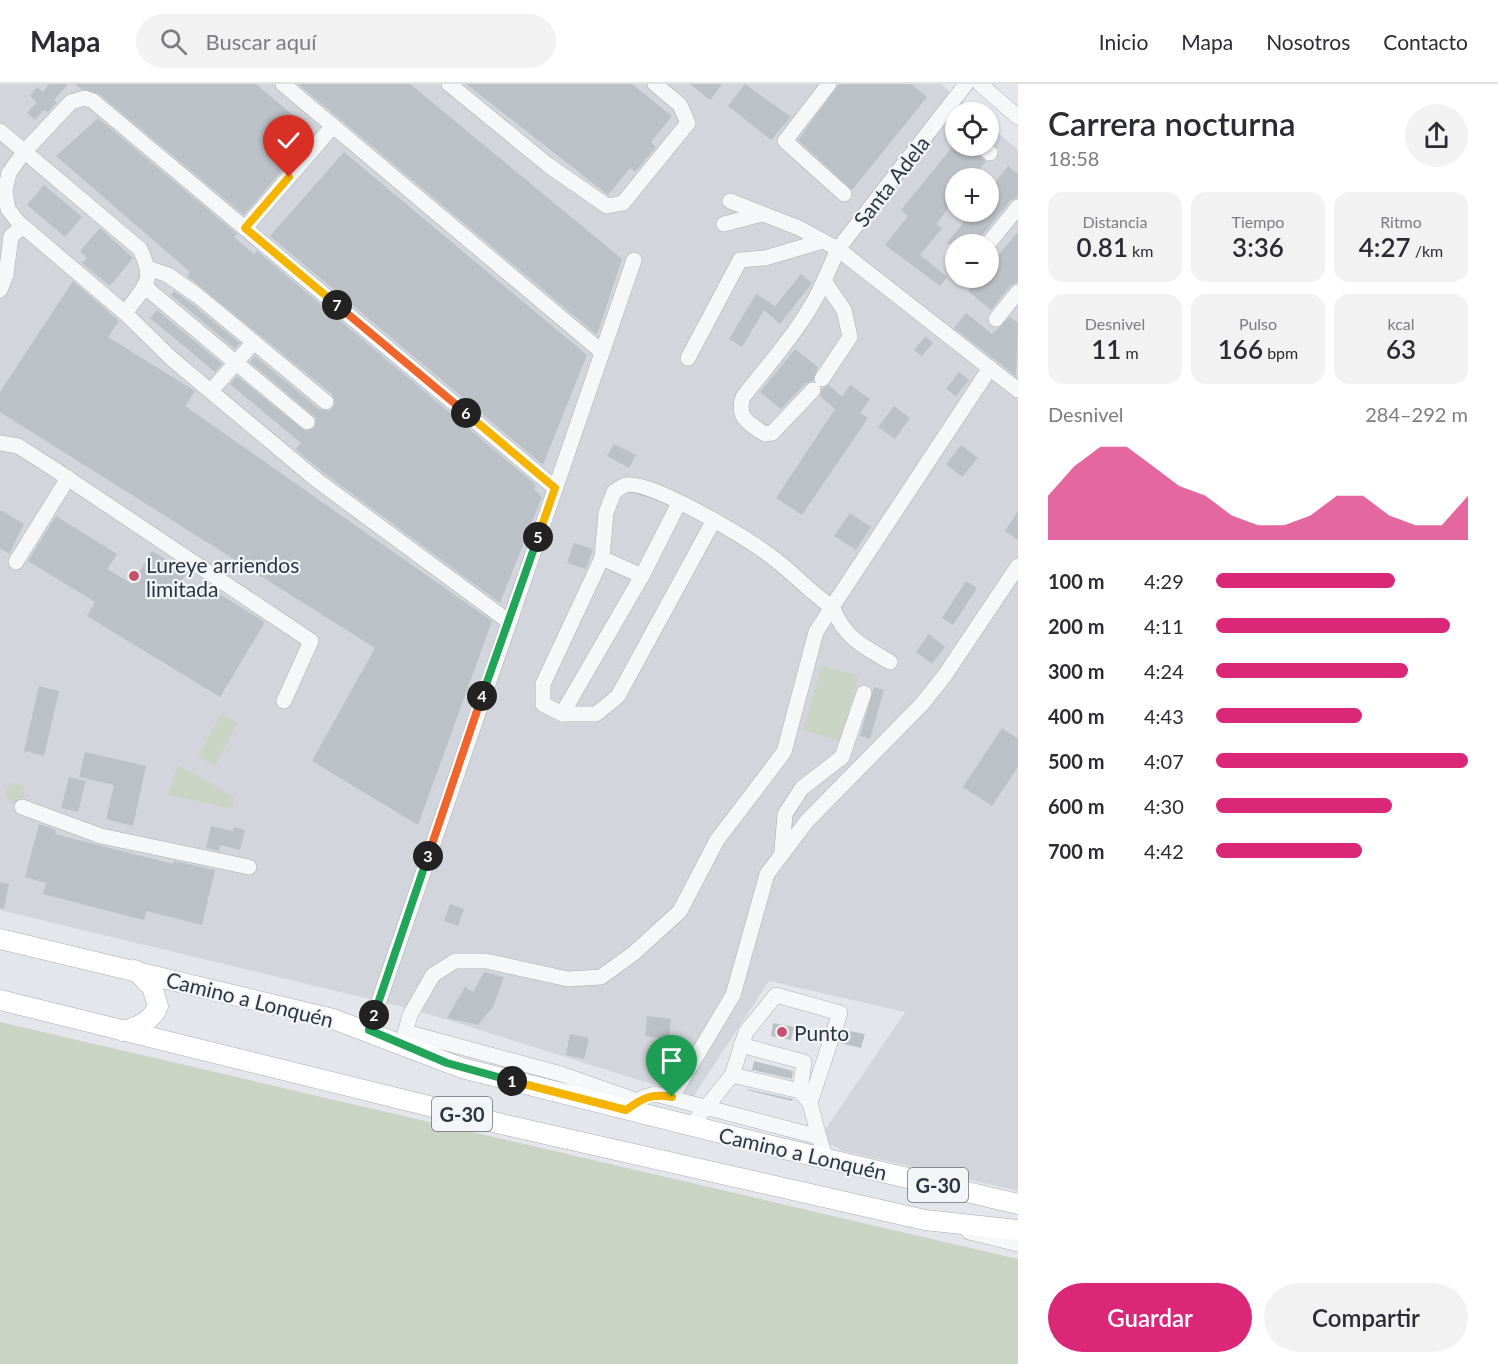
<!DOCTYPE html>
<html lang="es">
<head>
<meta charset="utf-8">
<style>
	:root { --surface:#fff; --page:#f2f2f3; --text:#2b2b33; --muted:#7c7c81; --line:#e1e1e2; --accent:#db2777 }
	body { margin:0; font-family:Lato,sans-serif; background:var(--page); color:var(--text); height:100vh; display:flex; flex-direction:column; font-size:22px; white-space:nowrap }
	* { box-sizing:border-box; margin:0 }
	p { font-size:20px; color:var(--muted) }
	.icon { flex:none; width:33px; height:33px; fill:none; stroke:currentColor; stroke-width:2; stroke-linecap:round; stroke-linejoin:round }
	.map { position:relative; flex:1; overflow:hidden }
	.side { display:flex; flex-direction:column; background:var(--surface); width:480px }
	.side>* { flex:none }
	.controls { position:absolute; left:945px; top:18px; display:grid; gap:12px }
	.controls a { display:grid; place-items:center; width:54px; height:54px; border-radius:50%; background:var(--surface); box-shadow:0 2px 4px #0004; font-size:30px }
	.pin { position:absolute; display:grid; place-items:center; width:51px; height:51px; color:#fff; margin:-62px -26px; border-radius:50% 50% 50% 0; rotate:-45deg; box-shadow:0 0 6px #0007 }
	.pin .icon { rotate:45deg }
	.km { position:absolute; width:30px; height:30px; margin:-15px; border-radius:50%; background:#222; color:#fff; font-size:16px; line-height:30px; text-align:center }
	.round { display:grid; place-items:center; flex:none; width:63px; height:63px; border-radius:32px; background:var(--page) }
	.head { display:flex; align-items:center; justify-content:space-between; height:102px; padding:0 30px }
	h1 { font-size:33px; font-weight:600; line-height:45px }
	.stats { display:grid; grid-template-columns:repeat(3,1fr); gap:9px; height:102px; padding:6px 30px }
	.stats div { display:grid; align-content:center; border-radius:15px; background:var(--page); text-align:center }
	.stats b { font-size:26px; font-weight:600 }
	.stats small { font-size:16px; font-weight:400 }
	.stats p { font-size:16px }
	.chart { height:168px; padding:12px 30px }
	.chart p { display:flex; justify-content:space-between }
	.chart svg { width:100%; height:108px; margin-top:6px; fill:var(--accent); opacity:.7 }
	.cta { display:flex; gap:12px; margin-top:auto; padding:12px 30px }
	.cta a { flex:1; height:69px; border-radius:36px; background:var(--accent); color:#fff; font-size:24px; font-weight:600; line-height:69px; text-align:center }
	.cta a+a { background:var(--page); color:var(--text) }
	ul { padding:0 30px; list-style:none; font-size:20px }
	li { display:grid; grid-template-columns:96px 72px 1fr; align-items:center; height:45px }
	li i { height:15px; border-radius:8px; background:var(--accent) }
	header { display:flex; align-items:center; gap:36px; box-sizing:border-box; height:84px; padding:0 30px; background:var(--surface); border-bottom:2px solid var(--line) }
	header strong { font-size:28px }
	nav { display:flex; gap:33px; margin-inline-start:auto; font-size:21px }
	.search { width:420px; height:54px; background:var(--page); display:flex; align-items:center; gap:15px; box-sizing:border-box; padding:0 21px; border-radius:33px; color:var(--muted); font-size:22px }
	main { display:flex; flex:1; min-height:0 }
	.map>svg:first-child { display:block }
	.built { fill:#d2d6dc; fill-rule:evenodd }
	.green { fill:#cad4c5 }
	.building { fill:#bbc1c7 }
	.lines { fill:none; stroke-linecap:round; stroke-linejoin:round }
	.minor-casing { stroke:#a8aeb5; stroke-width:16 }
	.major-casing { stroke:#a3acb6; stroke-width:21 }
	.minor { stroke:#f6f7f9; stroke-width:15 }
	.major { stroke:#fff; stroke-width:20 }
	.split-1-casing { stroke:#fff; stroke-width:12 }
	.split-2-casing { stroke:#fff; stroke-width:12 }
	.split-3-casing { stroke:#fff; stroke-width:12 }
	.split-4-casing { stroke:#fff; stroke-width:12 }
	.split-5-casing { stroke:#fff; stroke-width:12 }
	.split-6-casing { stroke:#fff; stroke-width:12 }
	.split-7-casing { stroke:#fff; stroke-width:12 }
	.split-8-casing { stroke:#fff; stroke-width:12 }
	.split-1 { stroke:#f5b400; stroke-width:8 }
	.split-2 { stroke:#22a559; stroke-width:8 }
	.split-3 { stroke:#22a559; stroke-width:8 }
	.split-4 { stroke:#f0652b; stroke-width:8 }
	.split-5 { stroke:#22a559; stroke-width:8 }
	.split-6 { stroke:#f5b400; stroke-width:8 }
	.split-7 { stroke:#f0652b; stroke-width:8 }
	.split-8 { stroke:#f5b400; stroke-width:8 }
	.poi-dot { fill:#c7516d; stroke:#f3f6f8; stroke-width:2 }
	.labels { text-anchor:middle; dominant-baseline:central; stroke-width:4.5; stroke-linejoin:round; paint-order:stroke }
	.shield { fill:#f3f6f8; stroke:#687079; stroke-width:1.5 }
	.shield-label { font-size:20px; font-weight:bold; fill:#2c3642 }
	.street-label { font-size:21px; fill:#2c3642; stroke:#f3f6f8 }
	.poi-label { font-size:21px; fill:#2c3642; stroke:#f3f6f8; text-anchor:start }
</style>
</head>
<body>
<header>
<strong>Mapa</strong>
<div class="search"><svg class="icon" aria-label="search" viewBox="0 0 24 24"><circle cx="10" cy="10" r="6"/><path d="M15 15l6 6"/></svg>Buscar aquí</div>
<nav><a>Inicio</a><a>Mapa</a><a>Nosotros</a><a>Contacto</a></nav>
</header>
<main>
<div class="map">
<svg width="1018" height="1280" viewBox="0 0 1018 1280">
	<rect width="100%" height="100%" fill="#e3e7eb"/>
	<!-- built -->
	<path class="built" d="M0,0h941l33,28h-18v34h32l1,-21 29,25v1041l-175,-40 -17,-9 -1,-12 80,-118 -136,-31 -76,116 -274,-86 -419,-101zM956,94h32v34h-32zM956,160h32v34h-32z"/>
	<!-- green -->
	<g class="green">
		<path d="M822,581l37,11 -19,65 -37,-11z"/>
		<path d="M221,630l17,9 -23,43 -17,-10z"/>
		<path d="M178,681l57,32 -2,9 -4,2 -61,-13z"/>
		<circle cx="15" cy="709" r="10"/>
		<path d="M0,938l1018,237v105h-1018z"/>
	</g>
	<!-- building -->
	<g class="building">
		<path d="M49,0h19l-14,16 3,2 -9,10 -4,-2 -9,10 -8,-7 10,-11 -7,-6 7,-9 6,5z"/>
		<path d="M75,0h181l58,49 -70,82 -145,-121 -18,-5z"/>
		<path d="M298,0h112l212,175 -25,76z"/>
		<path d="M466,0h166l40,32 -21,26 5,5 -21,25 -5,-4 -22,27z"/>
		<path d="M690,0h32l-12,16z"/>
		<path d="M745,0l46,33 -20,23 -43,-34z"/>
		<path d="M839,0h72l16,13 -75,93 -54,-50z"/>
		<path d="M98,34l139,116 -3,3 20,17 3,-3 279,234 -2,4 8,8 -42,106 -176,-130 -29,-24 6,-6 -71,-59 7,-8 68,55 10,-3 1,-10 -66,-56 5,-6 65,54 10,1 5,-7 -3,-10 -145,-118 3,-4 -134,-116z"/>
		<path d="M953,62h19l3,7 11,8 -14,17h-16v21l-20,25 6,4 -22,27 27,22 -7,9 -55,-41 23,-29 -7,-6z"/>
		<path d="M344,68l243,203 -44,110 -273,-229z"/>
		<path d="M1008,82l10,8v23l-8,4 -30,37 -1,6h-33l26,-32h16v-21z"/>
		<path d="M44,101l38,32 -17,20 -38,-32z"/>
		<path d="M100,144l33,30 -23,28 -28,-23 5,-5 -7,-7z"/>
		<path d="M1018,148v50l-8,4 -19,24 -23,-19 11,-13h9v-11z"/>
		<path d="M801,190l11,9 -32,41 -16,-14 -22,37 -13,-8 27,-45 19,12z"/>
		<path d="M73,197l46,40 -11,16 87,54 -10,15 307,215 -74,204 -106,-64 63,-113 -375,-236v-20z"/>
		<path d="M174,207l18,13 48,39 -5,6 -64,-54z"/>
		<path d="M157,226l65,54 -7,8 -65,-54z"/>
		<path d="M966,229l26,21 18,-17 8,6 -2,53 -62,-48z"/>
		<path d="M926,252l7,7 -11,13 -8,-6z"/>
		<path d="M795,265l23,18 -5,14 -7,2 -25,26 -21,-17z"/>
		<path d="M959,288l10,8 -13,16 -10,-7z"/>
		<path d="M829,301l13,12 8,-12 20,14 -10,14 8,5 -66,97 -26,-17 59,-89 -15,-13 2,-7z"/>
		<path d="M894,322l16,12 -15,21 -17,-12z"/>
		<path d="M614,360l22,11 -7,13 -22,-12z"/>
		<path d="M961,361l17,13 -16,19 -16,-13z"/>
		<path d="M0,426l24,14 -15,30 -9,-6z"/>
		<path d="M1018,427v29l-13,-9z"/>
		<path d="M850,429l21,14 -15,23 -22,-14z"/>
		<path d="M56,432l61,38 -10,15 25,15 20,-33 35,21 -8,14 22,14 7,-13 57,35 -45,75 -133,-81 8,-14 -67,-41z"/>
		<path d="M574,459l19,6 -7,20 -19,-6z"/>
		<path d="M966,497l11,7 -24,37 -11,-7z"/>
		<path d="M929,550l16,13 -13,17 -16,-12z"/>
		<path d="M39,602l20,5 -15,65 -20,-5z"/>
		<path d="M874,603l10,3 -14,49 -10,-3z"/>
		<path d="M1002,644l16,11v28l-26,39 -29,-19z"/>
		<path d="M85,668l61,14 -13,60 -27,-7 8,-34 -35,-8z"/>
		<path d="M69,693l17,4 -8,31 -17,-4z"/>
		<path d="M39,740l17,6 -1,4 118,30 1,-3 41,9 -13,55 -56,-14 -2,9 -101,-26 3,-11 -21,-6z"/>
		<path d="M211,742l22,5 1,-4 11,3 -5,20 -20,-5 -1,6 -13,-3z"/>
		<path d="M0,798l9,2 -5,25 -4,-1z"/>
		<path d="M450,820l14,5 -6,17 -14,-5z"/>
		<path d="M484,888l20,5 -11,30 -15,18 -31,-7 18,-31 8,5z"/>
		<path d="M647,932l24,3 -2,20 -24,-3z"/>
		<path d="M773,939l21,4 -3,13 -20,-4z"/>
		<path d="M845,946l20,4 -4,14 -21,-5z"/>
		<path d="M570,950l19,4 -5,21 -18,-4z"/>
		<path d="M754,977l39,10 -1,8 -40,-9z"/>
		<path d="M747,1005l46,10 -1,2 -45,-11z"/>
	</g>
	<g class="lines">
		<defs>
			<g id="minor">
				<path d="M283,0l319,268"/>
				<path d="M449,0l99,81 59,41 16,-3 65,-80 -8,-18 -25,-21"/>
				<path d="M829,0l-44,57 59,53"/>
				<path d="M980,0l38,33"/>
				<path d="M0,47l140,118c16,34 5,36 -15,64"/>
				<path d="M982,62l8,7"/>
				<path d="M730,117l69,27 39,21 180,141"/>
				<path d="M724,140l38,-10"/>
				<path d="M245,144l88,-102"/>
				<path d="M988,160l30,-37"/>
				<path d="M148,184l20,7 30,21 128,106"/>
				<path d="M961,195l1,-1"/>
				<path d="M824,197l14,-32 128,-165"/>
				<path d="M144,202l163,136"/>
				<path d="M0,206l6,-15 5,-39 12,-9"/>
				<path d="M996,235l22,-27"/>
				<path d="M688,274l52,-98 25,-2 58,-17"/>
				<path d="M813,306l-41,43 -7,1c-16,-10 -29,-17 -22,-37 28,-36 63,-74 81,-116l20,29 6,27 -28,42"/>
				<path d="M211,307l43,-49"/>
				<path d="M0,359l18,3 33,21 260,174 -27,60"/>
				<path d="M602,474l40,18"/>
				<path d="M16,478l52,-84"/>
				<path d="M508,537l-190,-140 -146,-122 -47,-46 -107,-91 -10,-13 -3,-18 4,-18 15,-21 47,-50 14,-4 8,3 462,387"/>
				<path d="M890,578c-29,-17 -44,-23 -58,-55l158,-239"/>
				<path d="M562,630l80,-138 37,-73"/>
				<path d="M22,723l79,29 148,31"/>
				<path d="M782,766l3,-36 17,-26 40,-31 22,-64"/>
				<path d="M369,946l265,-770"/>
				<path d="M406,948l155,42 77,27"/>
				<path d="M402,961l8,-30 23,-40 22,-14h31l82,18 33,-2 33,-24 46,-42 37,-71 67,-88 32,-120 16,-25c-24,-16 -43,-39 -67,-55 -22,-16 -115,-72 -139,-67 -4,1 -9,5 -12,7l-8,21 -4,45 -59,126v20l19,10h34l22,-18 96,-176"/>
				<path d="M741,961l63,17 -4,29"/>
				<path d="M732,991l14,-43 30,-37 64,18 -30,90"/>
				<path d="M672,1013l61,-102 34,-121 40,-53 115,-117 23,-29 73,-109"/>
				<path d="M632,1022l12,-9 11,-3 164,43 7,22"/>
				<path d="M691,1042l41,-51 68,16 10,12 9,34"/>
				<path d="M969,1148l49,12"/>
			</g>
			<g id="major">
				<path d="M0,855l333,80 129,49 310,78 246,58"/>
				<path d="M0,916l510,126 415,94 93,10"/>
				<path d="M123,947c15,-4 29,-10 35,-25l-6,-19 -17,-17"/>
			</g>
		</defs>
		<!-- minor casing -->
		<use href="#minor" class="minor-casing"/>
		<!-- major casing -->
		<use href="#major" class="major-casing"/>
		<!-- minor -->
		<use href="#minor" class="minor"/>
		<!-- major -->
		<use href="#major" class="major"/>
	</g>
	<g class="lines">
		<defs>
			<path id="split-1" d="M512,997l114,29c17,-12 25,-17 46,-13"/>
			<path id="split-2" d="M374,931l-5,15 78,33 65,18"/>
			<path id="split-3" d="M374,931l54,-159"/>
			<path id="split-4" d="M428,772l54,-160"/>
			<path id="split-5" d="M482,612l56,-159"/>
			<path id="split-6" d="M466,329l89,75 -17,49"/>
			<path id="split-7" d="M337,221l129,108"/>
			<path id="split-8" d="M289,93l-44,51 92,77"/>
		</defs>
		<!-- split-1 casing -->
		<use href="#split-1" class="split-1-casing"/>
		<!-- split-2 casing -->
		<use href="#split-2" class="split-2-casing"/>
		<!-- split-3 casing -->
		<use href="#split-3" class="split-3-casing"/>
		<!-- split-4 casing -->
		<use href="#split-4" class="split-4-casing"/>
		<!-- split-5 casing -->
		<use href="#split-5" class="split-5-casing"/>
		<!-- split-6 casing -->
		<use href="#split-6" class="split-6-casing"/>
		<!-- split-7 casing -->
		<use href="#split-7" class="split-7-casing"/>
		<!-- split-8 casing -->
		<use href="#split-8" class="split-8-casing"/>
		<!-- split-1 -->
		<use href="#split-1" class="split-1"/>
		<!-- split-2 -->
		<use href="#split-2" class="split-2"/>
		<!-- split-3 -->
		<use href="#split-3" class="split-3"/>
		<!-- split-4 -->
		<use href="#split-4" class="split-4"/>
		<!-- split-5 -->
		<use href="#split-5" class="split-5"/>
		<!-- split-6 -->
		<use href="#split-6" class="split-6"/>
		<!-- split-7 -->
		<use href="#split-7" class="split-7"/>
		<!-- split-8 -->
		<use href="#split-8" class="split-8"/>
	</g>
	<!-- markers -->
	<g class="poi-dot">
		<circle cx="134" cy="492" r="6"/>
		<circle cx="782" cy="948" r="6"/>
	</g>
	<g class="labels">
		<!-- shield labels -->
		<g class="shield">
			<rect x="432" y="1013" width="60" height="34" rx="4.5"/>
			<rect x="908" y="1084" width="60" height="34" rx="4.5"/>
		</g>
		<g class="shield-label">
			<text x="462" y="1030">G-30</text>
			<text x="938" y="1101">G-30</text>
		</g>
		<!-- street labels -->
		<g class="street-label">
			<text transform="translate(891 97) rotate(-52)">Santa Adela</text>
			<text transform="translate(250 915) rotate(14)">Camino a Lonquén</text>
			<text transform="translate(803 1069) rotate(13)">Camino a Lonquén</text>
		</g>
		<!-- poi labels -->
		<g class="poi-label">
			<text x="146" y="480">Lureye arriendos<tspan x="146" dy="24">limitada</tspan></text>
			<text x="794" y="948">Punto</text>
		</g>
	</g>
</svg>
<div class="controls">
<a><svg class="icon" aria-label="locate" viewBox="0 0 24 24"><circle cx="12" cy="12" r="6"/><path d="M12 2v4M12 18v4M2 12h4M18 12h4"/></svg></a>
<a>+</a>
<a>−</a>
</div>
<div class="pin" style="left:672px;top:1013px;background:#1e9e55"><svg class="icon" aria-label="arrive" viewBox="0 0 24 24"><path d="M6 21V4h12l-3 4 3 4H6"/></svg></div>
<div class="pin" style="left:289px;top:93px;background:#d93025"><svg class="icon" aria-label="check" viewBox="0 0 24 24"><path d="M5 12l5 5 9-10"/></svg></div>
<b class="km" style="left:512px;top:997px">1</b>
<b class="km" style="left:374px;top:931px">2</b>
<b class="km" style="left:428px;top:772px">3</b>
<b class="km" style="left:482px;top:612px">4</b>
<b class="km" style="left:538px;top:453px">5</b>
<b class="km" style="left:466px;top:329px">6</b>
<b class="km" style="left:337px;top:221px">7</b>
</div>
<section class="side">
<div class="head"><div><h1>Carrera nocturna</h1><p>18:58</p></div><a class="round"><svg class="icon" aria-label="share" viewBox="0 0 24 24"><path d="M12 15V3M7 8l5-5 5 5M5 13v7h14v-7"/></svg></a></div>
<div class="stats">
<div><p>Distancia</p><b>0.81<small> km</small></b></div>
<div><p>Tiempo</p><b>3:36</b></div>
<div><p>Ritmo</p><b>4:27<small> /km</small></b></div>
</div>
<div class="stats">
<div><p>Desnivel</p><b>11<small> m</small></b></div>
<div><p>Pulso</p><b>166<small> bpm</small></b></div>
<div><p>kcal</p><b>63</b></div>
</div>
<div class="chart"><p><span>Desnivel</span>284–292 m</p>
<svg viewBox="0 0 160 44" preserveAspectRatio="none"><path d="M0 44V26L10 14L20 6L30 6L40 14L50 22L60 26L70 34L80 38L90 38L100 34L110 26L120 26L130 34L140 38L150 38L160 26V44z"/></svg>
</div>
<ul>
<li><b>100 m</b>4:29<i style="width:71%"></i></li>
<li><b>200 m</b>4:11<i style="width:93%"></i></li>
<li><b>300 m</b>4:24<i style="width:76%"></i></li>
<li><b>400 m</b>4:43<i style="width:58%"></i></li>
<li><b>500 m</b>4:07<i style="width:100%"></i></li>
<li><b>600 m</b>4:30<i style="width:70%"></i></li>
<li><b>700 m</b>4:42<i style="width:58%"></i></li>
</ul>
<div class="cta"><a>Guardar</a><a>Compartir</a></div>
</section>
</main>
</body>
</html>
